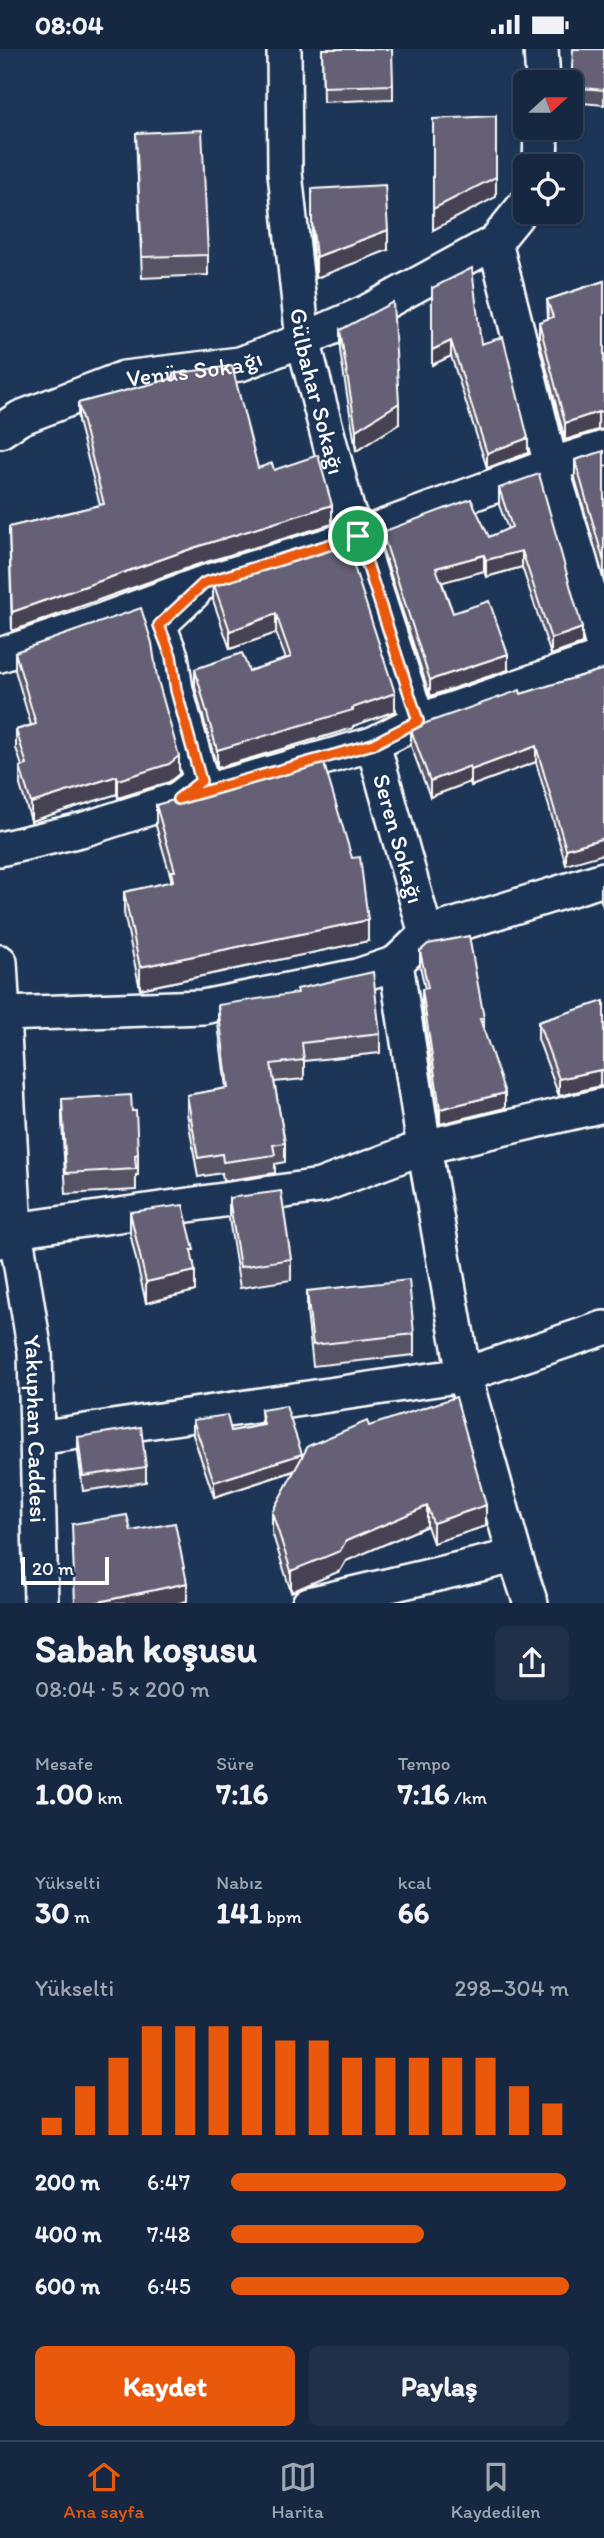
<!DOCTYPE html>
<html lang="tr">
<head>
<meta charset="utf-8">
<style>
	:root { --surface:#162841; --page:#1f3048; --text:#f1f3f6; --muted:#9ea6b1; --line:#35445a; --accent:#ea580c }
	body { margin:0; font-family:Itim,sans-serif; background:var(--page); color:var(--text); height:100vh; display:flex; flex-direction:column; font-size:26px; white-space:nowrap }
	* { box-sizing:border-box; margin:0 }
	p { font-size:23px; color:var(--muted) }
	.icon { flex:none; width:38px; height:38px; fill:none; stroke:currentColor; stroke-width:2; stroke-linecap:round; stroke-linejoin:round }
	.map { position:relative; height:1554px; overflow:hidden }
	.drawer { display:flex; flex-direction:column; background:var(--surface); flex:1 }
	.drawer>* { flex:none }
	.needle { width:46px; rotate:69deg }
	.fabs { position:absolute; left:513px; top:21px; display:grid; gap:14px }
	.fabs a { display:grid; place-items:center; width:70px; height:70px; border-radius:10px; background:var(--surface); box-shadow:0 2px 5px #0004,0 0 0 2px var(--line); font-size:35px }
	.scale { position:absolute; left:21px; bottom:18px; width:88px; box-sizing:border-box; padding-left:7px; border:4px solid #fff; border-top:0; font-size:19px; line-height:24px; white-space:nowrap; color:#fff; -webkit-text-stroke:5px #1d3557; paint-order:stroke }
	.pin { position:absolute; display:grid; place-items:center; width:60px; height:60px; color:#fff; margin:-30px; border:4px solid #fff; border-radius:50%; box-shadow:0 2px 7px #0007 }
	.round { display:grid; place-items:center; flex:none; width:74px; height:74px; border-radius:10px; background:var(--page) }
	.summary { display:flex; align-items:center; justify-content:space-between; height:119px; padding:0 35px }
	h1 { font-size:38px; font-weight:700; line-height:52px }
	.figures { display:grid; grid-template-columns:repeat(3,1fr); gap:10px; height:119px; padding:7px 35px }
	.figures div { display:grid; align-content:center }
	.figures b { font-size:30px; font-weight:700 }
	.figures small { font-size:19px; font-weight:400 }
	.figures p { font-size:19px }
	.chart { height:196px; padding:14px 35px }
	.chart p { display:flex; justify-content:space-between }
	.chart svg { width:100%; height:126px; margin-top:7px; stroke:var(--accent); stroke-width:6 }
	.primary-button { display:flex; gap:14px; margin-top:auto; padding:14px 35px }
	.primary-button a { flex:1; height:80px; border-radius:10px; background:var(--accent); color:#fff; font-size:28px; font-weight:700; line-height:80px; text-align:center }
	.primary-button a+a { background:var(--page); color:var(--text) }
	ul { padding:0 35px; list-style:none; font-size:23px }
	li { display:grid; grid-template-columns:112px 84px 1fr; align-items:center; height:52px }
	li i { height:18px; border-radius:9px; background:var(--accent) }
	.status { display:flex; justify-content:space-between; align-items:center; height:49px; padding:0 35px; background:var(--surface); direction:ltr }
	.status svg { height:19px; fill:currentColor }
	.tab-bar { display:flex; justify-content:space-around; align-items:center; height:98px; border-top:2px solid var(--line); background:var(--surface); font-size:19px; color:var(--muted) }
	.tab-bar a { display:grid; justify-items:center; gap:4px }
	.tab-bar .on { color:var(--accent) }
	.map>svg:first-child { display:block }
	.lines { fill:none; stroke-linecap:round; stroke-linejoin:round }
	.minor-casing { stroke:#fff; stroke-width:38 }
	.minor { stroke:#1d3557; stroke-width:33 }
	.wall { fill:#575365; stroke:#fff; stroke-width:2 }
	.shaded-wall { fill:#474352; stroke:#fff; stroke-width:2 }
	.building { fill:#656075; stroke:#fff; stroke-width:2 }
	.route-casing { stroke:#fff; stroke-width:14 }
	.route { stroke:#ea580c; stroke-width:9 }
	.labels { text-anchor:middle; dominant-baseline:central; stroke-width:5; stroke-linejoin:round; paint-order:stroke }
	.street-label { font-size:24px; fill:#fff; stroke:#1d3557 }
</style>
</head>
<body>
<div class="status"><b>08:04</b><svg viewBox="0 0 49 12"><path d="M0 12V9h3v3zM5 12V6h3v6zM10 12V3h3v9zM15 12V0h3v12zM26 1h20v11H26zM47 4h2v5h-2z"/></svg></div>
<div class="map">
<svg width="604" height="1555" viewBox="0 0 604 1555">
	<rect width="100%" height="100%" fill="#1d3557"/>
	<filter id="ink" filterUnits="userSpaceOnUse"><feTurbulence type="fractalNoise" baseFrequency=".0143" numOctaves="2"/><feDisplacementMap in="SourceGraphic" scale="14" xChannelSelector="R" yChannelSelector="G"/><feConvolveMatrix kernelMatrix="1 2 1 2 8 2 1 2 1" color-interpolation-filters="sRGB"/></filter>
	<g filter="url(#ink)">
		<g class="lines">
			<defs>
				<g id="minor">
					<path id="s1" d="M284,0l1,124 18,167 44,169 11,27 60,185"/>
					<path d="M541,0l2,33"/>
					<path d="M540,117l1,-38"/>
					<path d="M495,193l56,223 29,95 24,90"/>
					<path id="s2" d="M0,382l20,-13 104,-40 116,-14 63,-24 62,-27 130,-71 30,-37"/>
					<path d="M0,606l84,-28 119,-44 155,-47 193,-71 53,-17"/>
					<path id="s3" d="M373,695l53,190"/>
					<path d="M178,750l23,-18 -25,-91 -5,-34 -12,-31 35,-33"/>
					<path d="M0,800l85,-20 93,-30 195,-55 45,-23 186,-64"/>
					<path id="s4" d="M0,913l15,268 20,122 6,252"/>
					<path d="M396,914l30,-29 178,-55"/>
					<path d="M4,965l199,-7 154,-31 39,-13 28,184 40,228 51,181 16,48"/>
					<path d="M0,1192l15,-11 305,-44 104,-39 180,-42"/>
					<path d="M38,1389l426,-63 140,-47"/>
					<path d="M309,1555l206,-48"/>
				</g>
			</defs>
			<!-- minor casing -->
			<use href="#minor" class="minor-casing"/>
			<!-- minor -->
			<use href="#minor" class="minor"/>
		</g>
		<!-- wall -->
		<g class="wall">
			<path d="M322,0l71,36v14l-70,3z"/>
			<path d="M604,0v56l-33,-3v-15z"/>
			<path d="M136,84l72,122v20l-66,3z"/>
			<path d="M312,140l76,61 -72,28 -4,-36z"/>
			<path d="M604,232v148l-6,1 -33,10 -26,-101v-17l9,-3 -1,-19z"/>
			<path d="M432,239l49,56 47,109 -41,15 -36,-112 -19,9z"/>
			<path d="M340,281l59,94 -43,27 -16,-100z"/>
			<path d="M173,325l85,94 16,2 58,54 -136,41 -184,66 -3,-104 91,-22 -22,-84v-18l95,-24z"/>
			<path d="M604,402v128l-29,-101v-18z"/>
			<path d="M499,439l83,156 -31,11 -29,-88 -36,10 -2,-6 -42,11 11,31 55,57 -78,26 -48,-148v-16l107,5 19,-8 -9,-24z"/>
			<path d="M346,493l49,169 -42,15v2l-136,40 -22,-81v-18l54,2 37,-12 -10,-26 -46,16 -17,-49v-18z"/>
			<path d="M15,603l142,25 22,97 -10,8 -51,16 -1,-4 -86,27 -11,-36v-18l2,-1 -6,-18v-18l15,-5 -16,-55z"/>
			<path d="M604,620l-38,196 -30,-103 -65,24 -1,-4 -40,15 -19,-51v-16l110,-36z"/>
			<path d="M156,756l212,136 -228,48 -16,-76v-21l47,-10v-4l-15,-52z"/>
			<path d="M604,834v26l-3,-8v-17z"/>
			<path d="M420,902l64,67v14l21,76 -65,16 -18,-120v-15h3l-5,-23z"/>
			<path d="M604,952v86l-4,-1 -41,10 -21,-57v-17z"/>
			<path d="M218,956l162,29v19l-76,8v18l-30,3 11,61v19l-10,2v9l-52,8 -1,-8 -24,4 -11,-64v-18l39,-7 -8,-64z"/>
			<path d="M62,1050l70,12 6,43v21h-2v15l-70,4 -4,-74z"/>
			<path d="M229,1149l62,61v21l-51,8 -11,-69z"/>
			<path d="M130,1163l64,51 1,28 -49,12 -16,-70z"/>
			<path d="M307,1242l107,43v21l-101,11 -6,-54z"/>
			<path d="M261,1361l41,47 67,-31 117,100 -53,17 -6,-17 -81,35 -6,10 -49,21 -19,-60v-20l23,-41 -81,26 -21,-62v-15l38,11 31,-6z"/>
			<path d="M78,1388l68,30v15l-63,9 -5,-39z"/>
		</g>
		<!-- shaded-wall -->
		<g class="shaded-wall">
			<path d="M496,67v81l-63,33v-21z"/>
			<path d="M388,181v20l-72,28v-21z"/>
			<path d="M451,292v15l-19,9v-15z"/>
			<path d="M399,354v21l-43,27v-21z"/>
			<path d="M598,363v18l-33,10v-17z"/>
			<path d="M528,389v15l-41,15v-15z"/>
			<path d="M332,456v19l-136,41 -184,66v-19l184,-65z"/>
			<path d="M522,502v16l-36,10v-17z"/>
			<path d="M484,506v16l-48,13v-16z"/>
			<path d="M276,565v19l-46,16v-18z"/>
			<path d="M582,579v16l-31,11v-16z"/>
			<path d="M508,605v16l-78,26v-16z"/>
			<path d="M395,644v18l-42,15v2l-136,40v-18l135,-42z"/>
			<path d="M536,697v16l-65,24v-16z"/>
			<path d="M179,707v18l-10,8 -51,16v-18z"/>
			<path d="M470,717v16l-40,15v-16z"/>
			<path d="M117,727v18l-86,27v-18z"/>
			<path d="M604,789v16l-38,11v-16z"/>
			<path d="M368,871v21l-228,48v-22z"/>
			<path d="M600,1021v16l-41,10v-17z"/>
			<path d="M505,1044v15l-65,16v-15z"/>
			<path d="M195,1222v20l-49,12v-21z"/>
			<path d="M302,1405v14l-88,29v-15z"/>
			<path d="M486,1456v21l-53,17v-20z"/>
			<path d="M427,1457v20l-81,35 -6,10 -49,21v-21l55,-30z"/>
			<path d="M187,1534v18l-11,3h-87z"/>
		</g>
		<!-- building -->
		<g class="building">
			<path d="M322,0h70l1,36 -70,2z"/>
			<path d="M573,0h31v41l-33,-3z"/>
			<path d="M496,67v61l-63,32v-90z"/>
			<path d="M202,81l6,125 -66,2 -6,-124z"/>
			<path d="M385,136l3,45 -72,27 -4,-35v-33z"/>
			<path d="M472,219l9,76 22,-7 25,101 -41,15 -36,-112 -19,9v-62z"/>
			<path d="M604,232v131h-6l-33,11 -26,-101 14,-5 -6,-17z"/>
			<path d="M393,253l6,101 -43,27 -16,-100z"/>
			<path d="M232,317l26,102 14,-5 2,7 44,-15 14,50 -136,42 -184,65 -3,-85 95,-23 -26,-101 96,-25 -1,-4 5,-1z"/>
			<path d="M604,402v111l-29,-102z"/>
			<path d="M539,425l43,154 -31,11 -29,-88 -36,9 -2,-5 -48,13 17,45 36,-12 19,53 -78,26 -48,-148 89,-33 18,38 23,-10 -13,-39z"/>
			<path d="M346,493l49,151 -43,15 1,2 -136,40 -22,-81 47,-16 7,18 42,-14 -15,-43 -46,17 -17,-49z"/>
			<path d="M141,559l11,35 5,34 22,79 -10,8 -51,16 -1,-4 -86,27 -11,-36 7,-2 -11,-35 20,-6 -21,-72z"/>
			<path d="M604,620v169l-38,11 -30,-103 -65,24 -1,-4 -40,15 -19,-51 15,-7 94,-33 1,4z"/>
			<path d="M322,708l30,101 8,-1 8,63 -228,47 -16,-75 49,-11 -2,-10h4l-19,-66z"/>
			<path d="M469,887l15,82 -4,1 25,74 -65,16 -18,-120 6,-1 -8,-37 8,-7z"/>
			<path d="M373,923l7,62 -78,9 2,17 -33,4 14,79 -12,2 2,10 -52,7 -1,-8 -24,4 -11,-63 41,-7 -10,-83 80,-12 -1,-4z"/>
			<path d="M604,952v69h-4l-41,9 -21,-57z"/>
			<path d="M131,1046l1,16h4l2,43 -3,1 1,14 -70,4 -4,-74z"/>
			<path d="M281,1142l10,68 -51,8 -11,-69z"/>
			<path d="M183,1156l11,45h-3l4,21 -49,11 -16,-70z"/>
			<path d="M409,1231l5,54 -101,11 -6,-54z"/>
			<path d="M456,1348l30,108 -53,18 -6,-17 -81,35 -6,10 -49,20 -19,-59 36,-66 59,-25 2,5z"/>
			<path d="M286,1357l16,48 -88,28 -21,-62 34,-5 4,16 33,-6 -3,-15z"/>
			<path d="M141,1378l5,40 -63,9 -5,-39z"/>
			<path d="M127,1466l4,16 44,-8 12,60 -98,21h-14l-3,-80z"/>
		</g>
	</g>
	<g class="lines" filter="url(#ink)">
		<defs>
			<path id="route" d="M358,487l60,185 -45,23 -195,55 23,-18 -25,-91 -5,-34 -12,-31 45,-42z"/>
		</defs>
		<!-- route casing -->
		<use href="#route" class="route-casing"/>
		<!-- route -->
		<use href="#route" class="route"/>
	</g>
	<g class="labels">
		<!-- street labels -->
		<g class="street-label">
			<text stroke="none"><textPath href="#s2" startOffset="206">Venüs Sokağı</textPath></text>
			<text stroke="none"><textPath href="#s1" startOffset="345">Gülbahar Sokağı</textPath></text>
			<text stroke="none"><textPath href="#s3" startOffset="98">Seren Sokağı</textPath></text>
			<text stroke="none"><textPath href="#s4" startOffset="469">Yakuphan Caddesi</textPath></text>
		</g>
	</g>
</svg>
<div class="fabs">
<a><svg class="needle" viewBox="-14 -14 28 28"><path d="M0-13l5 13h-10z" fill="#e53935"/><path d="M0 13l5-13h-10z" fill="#9ea6b1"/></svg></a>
<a><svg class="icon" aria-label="locate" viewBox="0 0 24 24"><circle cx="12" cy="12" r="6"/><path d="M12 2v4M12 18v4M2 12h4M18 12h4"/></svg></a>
</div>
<div class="scale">20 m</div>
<div class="pin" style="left:358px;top:487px;background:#1e9e55"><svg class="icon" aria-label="arrive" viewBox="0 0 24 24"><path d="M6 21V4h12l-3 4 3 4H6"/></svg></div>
</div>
<section class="drawer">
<div class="summary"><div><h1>Sabah koşusu</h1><p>08:04 · 5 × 200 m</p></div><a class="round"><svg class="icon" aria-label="share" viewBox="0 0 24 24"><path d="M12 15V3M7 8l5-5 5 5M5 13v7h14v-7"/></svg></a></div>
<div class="figures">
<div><p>Mesafe</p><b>1.00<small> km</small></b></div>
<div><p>Süre</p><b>7:16</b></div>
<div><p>Tempo</p><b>7:16<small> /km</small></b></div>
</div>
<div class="figures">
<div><p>Yükselti</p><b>30<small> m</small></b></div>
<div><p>Nabız</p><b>141<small> bpm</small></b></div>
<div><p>kcal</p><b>66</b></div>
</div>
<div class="chart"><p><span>Yükselti</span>298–304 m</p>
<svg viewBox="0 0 160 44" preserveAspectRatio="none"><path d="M5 44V38M15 44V27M25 44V17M35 44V6M45 44V6M55 44V6M65 44V6M75 44V11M85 44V11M95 44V17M105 44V17M115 44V17M125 44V17M135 44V17M145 44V27M155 44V33"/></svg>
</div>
<ul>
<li><b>200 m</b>6:47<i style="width:99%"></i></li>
<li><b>400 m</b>7:48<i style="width:57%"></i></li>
<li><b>600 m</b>6:45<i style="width:100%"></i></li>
</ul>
<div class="primary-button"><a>Kaydet</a><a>Paylaş</a></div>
</section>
<nav class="tab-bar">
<a class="on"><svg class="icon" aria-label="home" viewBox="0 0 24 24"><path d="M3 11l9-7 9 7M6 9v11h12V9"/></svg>Ana sayfa</a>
<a><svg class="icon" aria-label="map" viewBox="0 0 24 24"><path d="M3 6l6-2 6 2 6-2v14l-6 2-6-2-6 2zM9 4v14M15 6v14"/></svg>Harita</a>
<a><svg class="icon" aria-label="saved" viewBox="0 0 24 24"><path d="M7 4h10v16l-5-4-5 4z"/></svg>Kaydedilen</a>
</nav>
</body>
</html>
